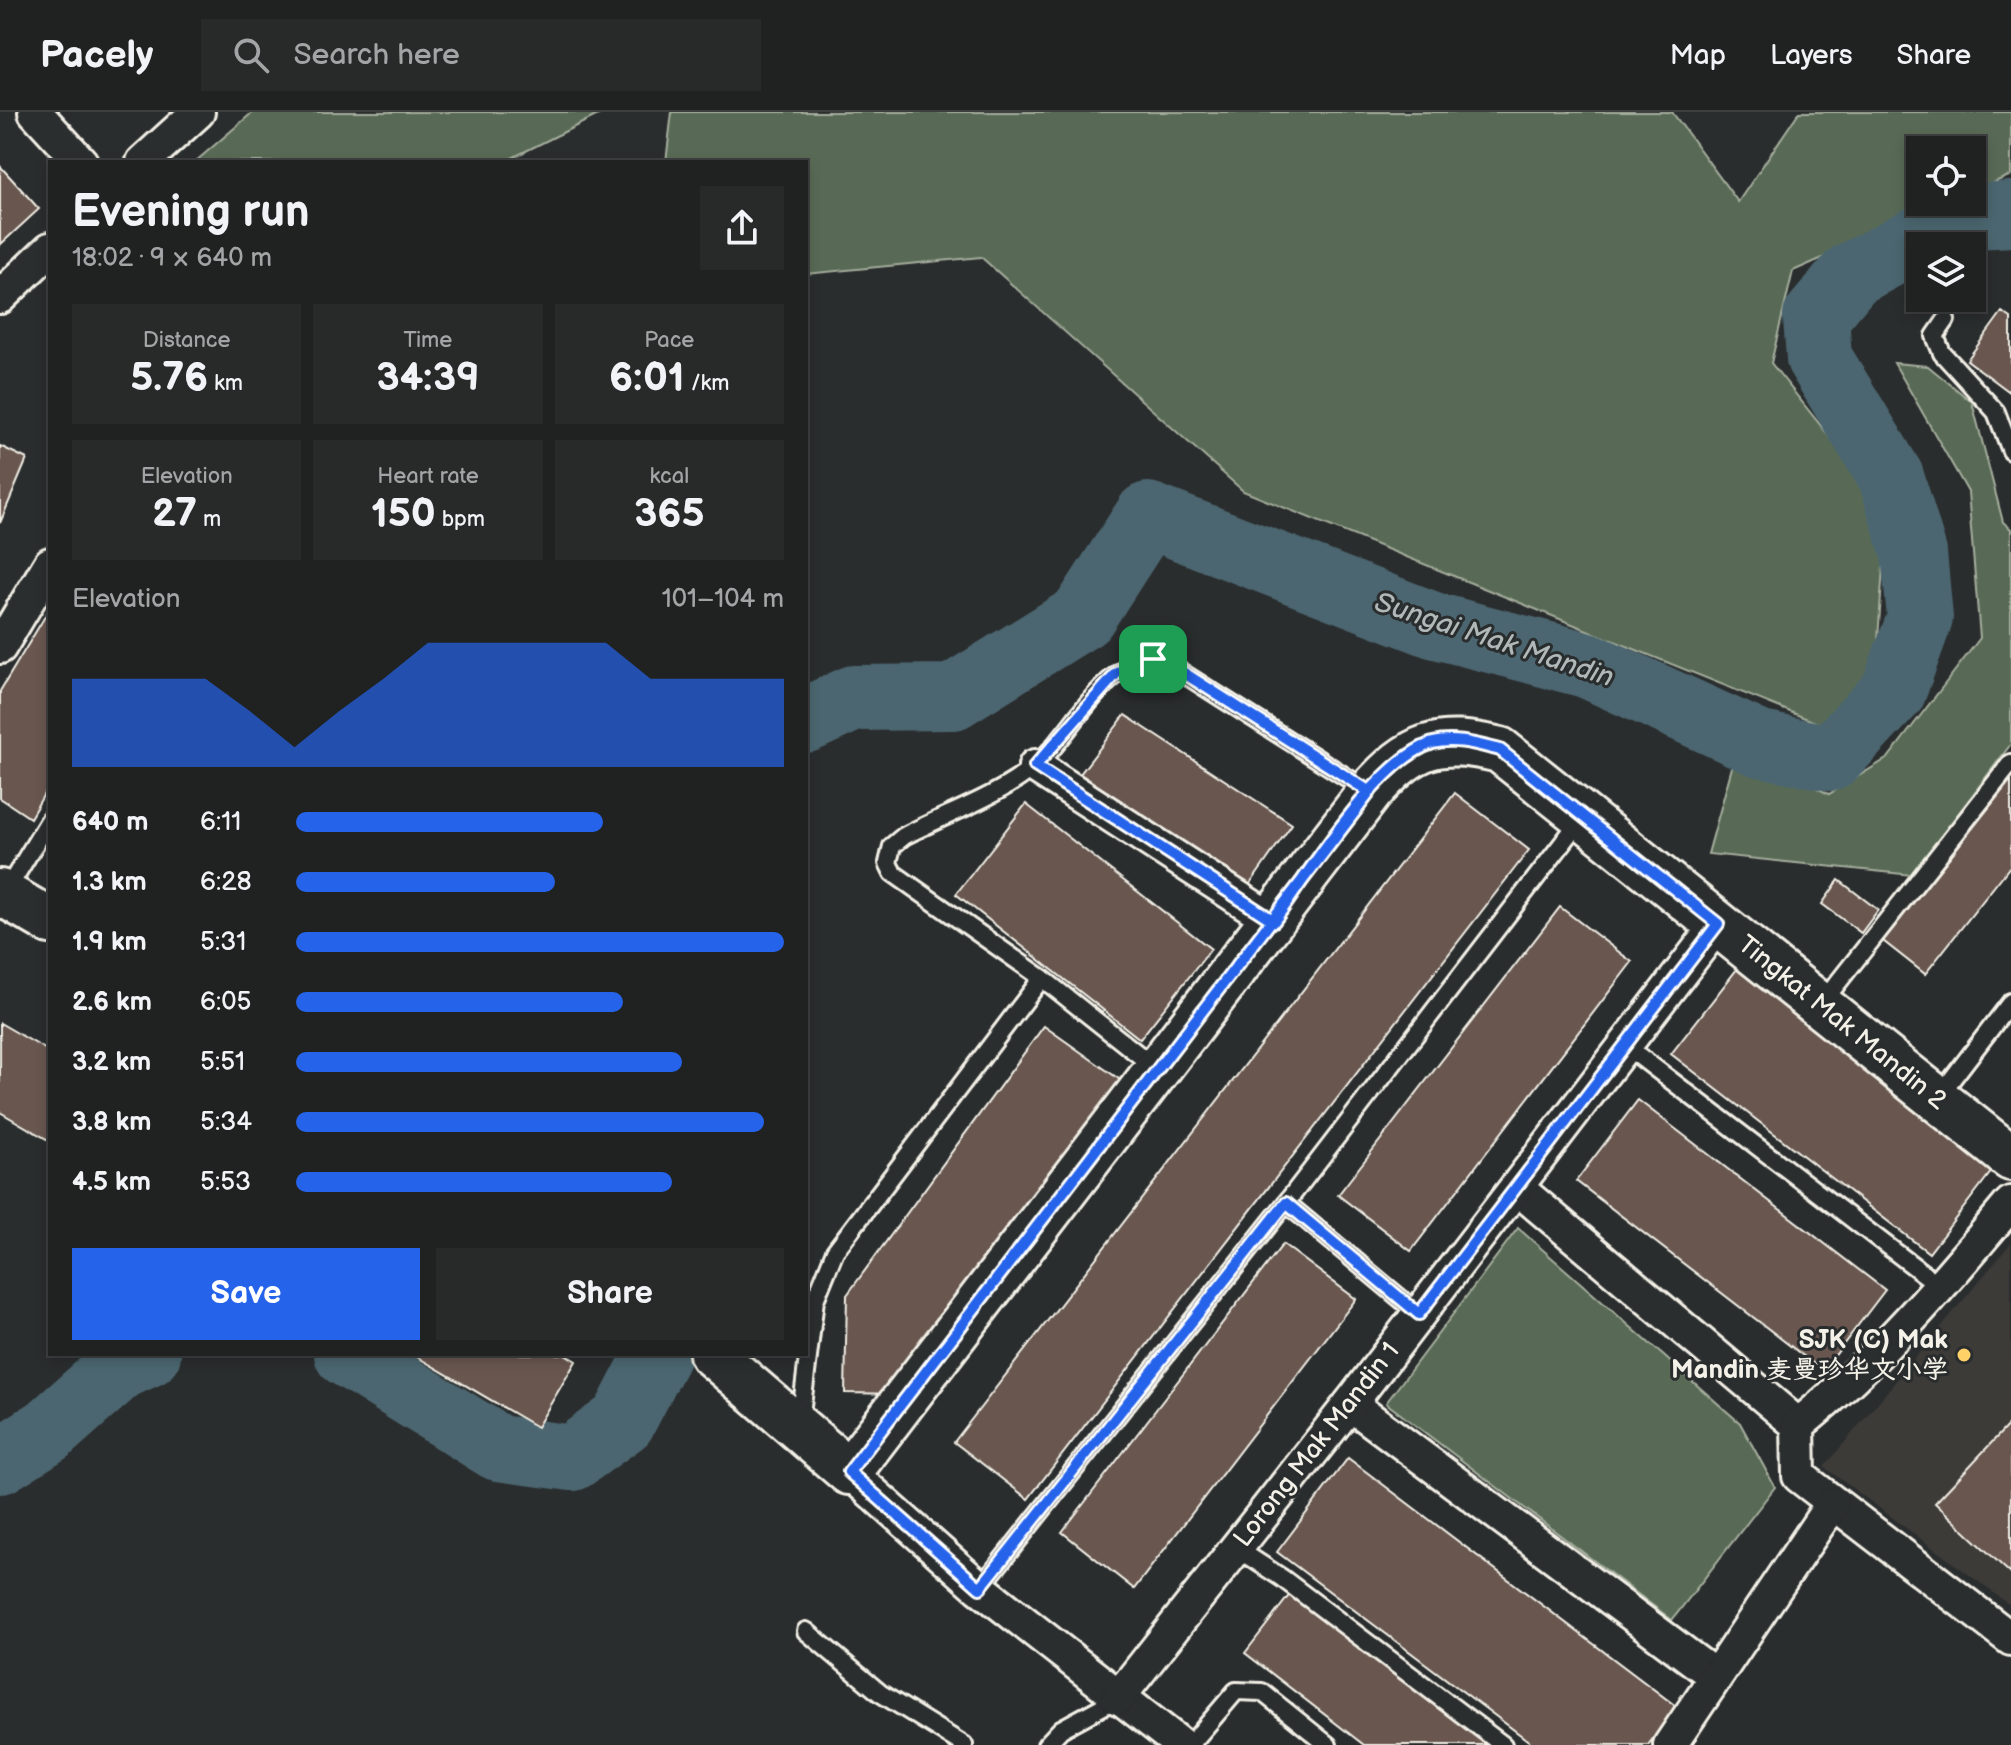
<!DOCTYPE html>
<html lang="en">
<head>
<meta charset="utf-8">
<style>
	:root { --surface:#202222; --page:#282a2a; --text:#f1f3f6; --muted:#a2a4a5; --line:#3d3f40; --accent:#2563eb }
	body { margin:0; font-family:"Balsamiq Sans","LXGW WenKai TC",sans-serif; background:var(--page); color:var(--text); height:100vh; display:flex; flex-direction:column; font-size:30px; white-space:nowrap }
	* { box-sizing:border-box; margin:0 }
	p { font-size:26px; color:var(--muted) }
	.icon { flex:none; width:44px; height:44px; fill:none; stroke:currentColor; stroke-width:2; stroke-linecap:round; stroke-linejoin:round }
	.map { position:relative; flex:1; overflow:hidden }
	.sheet { position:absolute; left:48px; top:48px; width:760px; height:1196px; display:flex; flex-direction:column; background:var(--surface); border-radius:0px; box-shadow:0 4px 12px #0003,0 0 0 2px var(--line) }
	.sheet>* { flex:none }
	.controls { position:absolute; left:1906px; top:24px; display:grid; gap:16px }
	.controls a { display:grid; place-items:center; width:80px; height:80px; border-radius:0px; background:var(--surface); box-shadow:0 4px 12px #0003,0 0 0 2px var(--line); font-size:40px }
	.pin { position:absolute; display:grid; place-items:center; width:68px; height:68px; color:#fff; margin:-34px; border-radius:16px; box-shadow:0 4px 12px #0006 }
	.round { display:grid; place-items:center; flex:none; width:84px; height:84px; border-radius:0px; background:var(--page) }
	.headline { display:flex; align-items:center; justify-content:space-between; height:136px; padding:0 24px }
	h1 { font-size:44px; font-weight:700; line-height:60px }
	.metrics { display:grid; grid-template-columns:repeat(3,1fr); gap:12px; height:136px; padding:8px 24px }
	.metrics div { display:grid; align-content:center; border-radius:0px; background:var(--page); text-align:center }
	.metrics b { font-size:40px; font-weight:700 }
	.metrics small { font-size:22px; font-weight:400 }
	.metrics p { font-size:22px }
	.chart { height:224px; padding:16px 24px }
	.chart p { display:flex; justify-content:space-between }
	.chart svg { width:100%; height:144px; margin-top:8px; fill:var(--accent); opacity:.7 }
	.action { display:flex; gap:16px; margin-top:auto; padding:16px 24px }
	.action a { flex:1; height:92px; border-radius:0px; background:var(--accent); color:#fff; font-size:32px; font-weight:700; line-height:92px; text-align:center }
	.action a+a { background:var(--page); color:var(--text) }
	ul { padding:0 24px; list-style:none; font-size:26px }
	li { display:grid; grid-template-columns:128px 96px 1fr; align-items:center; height:60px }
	li i { height:20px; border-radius:10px; background:var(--accent) }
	header { display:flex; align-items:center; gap:48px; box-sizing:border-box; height:112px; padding:0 40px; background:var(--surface); border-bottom:2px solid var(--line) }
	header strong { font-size:38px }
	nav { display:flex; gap:44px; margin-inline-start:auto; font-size:28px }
	.search { width:560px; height:72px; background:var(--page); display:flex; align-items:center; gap:20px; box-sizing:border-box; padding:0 28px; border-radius:0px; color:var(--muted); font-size:30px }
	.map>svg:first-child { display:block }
	.built { fill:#3c3a38 }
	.green { fill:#586b55; stroke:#a6ae9e; stroke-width:2 }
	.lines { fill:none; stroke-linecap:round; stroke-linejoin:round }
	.river { stroke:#4c6670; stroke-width:66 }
	.building { fill:#67574f; stroke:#f4f1e8; stroke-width:2 }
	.lane-casing { stroke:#f4f1e8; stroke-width:22 }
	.street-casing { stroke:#f4f1e8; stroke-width:38 }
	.secondary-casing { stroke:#f4f1e8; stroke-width:50 }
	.lane { stroke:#2a2d2e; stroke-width:16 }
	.street { stroke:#2a2d2e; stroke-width:32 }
	.secondary { stroke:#2a2d2e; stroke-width:44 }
	.route-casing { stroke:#fff; stroke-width:16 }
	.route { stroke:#2563eb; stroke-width:10 }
	.poi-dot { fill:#ffd166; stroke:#2a2d2e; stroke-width:3 }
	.labels { text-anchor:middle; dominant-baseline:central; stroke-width:6; stroke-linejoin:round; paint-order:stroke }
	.street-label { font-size:26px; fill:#f4f1e8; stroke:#2a2d2e }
	.poi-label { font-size:26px; font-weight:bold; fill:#f4f1e8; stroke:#2a2d2e; text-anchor:end }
	.water-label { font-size:28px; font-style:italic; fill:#b1b9b8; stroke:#2a2d2e }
</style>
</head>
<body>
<header>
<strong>Pacely</strong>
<div class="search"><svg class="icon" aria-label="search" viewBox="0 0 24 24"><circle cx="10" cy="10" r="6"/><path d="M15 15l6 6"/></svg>Search here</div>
<nav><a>Map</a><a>Layers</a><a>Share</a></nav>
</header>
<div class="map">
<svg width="2011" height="1633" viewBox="0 0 2011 1633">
	<rect width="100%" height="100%" fill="#2a2d2e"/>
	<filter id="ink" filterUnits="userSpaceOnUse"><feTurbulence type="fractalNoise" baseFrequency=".0125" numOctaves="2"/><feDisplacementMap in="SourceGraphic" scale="16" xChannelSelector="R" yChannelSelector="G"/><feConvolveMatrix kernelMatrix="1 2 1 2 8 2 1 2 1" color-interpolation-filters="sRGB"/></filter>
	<g filter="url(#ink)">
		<!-- built -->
		<path class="built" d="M2011,1131v363l-187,-139z"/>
		<!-- green -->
		<g class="green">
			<path d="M253,0h351l-100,50h-309z"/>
			<path d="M672,0h1000l66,90 61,-90h212v63l-39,17v-42h-52v52h30l-157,69 -22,92 116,146 -11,159 -56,56 -577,-233 -262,-234 -175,17v-112h-140z"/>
			<path d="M1894,251l34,3 44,36 31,120 8,7v215l-99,131 -204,-21 29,-105 92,45 59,-36 92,-120 -12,-146z"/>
			<path d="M1518,1116l222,195 35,64 -103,133 -286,-217z"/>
		</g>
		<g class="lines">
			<!-- river -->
			<g class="river">
				<path d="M806,608l48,-22 99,-1 130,-81 65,-101 285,110 154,40 173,79 71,14 62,-66 27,-74 -6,-65 -23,-76 -72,-119 -3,-41 35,-42 108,-58 52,-3"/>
				<path d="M347,1242l151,94 74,10 51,-37 35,-67"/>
				<path d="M0,1349l49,-31 71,-63 28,-13"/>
			</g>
		</g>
		<!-- building -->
		<g class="building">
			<path d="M0,54l39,43 -39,36z"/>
			<path d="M2002,200l9,6v75l-44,-33z"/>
			<path d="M0,334l27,13 -27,64z"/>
			<path d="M50,496v176l-20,34 -30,-20v-107z"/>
			<path d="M1125,603l167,109 -46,66 -169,-112z"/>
			<path d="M2011,668v85l-86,109 -42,-33z"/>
			<path d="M1455,681l74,57 -501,649 -74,-57z"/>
			<path d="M1026,692l185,145 -71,90 -184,-145z"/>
			<path d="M1839,768l39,30 -17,23 -39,-29z"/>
			<path d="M1560,795l72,55 -221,289 -73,-56z"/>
			<path d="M1741,852l257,199 -69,90 -258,-199z"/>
			<path d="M0,911l50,29v89l-50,-29z"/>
			<path d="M1044,914l96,68 -239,300 -56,-1 2,-98z"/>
			<path d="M1638,988l247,190 -62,81 -247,-190z"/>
			<path d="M1283,1132l73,55 -222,290 -72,-57z"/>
			<path d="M412,1242h153l11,7 -39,66z"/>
			<path d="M2011,1310v152l-76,-71z"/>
			<path d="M1348,1346l329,249 -29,38h-114l-257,-193z"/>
			<path d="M1291,1481l197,152h-124l-119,-92z"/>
		</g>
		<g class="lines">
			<defs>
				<g id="lane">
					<path d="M1946,208l-11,16 7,17 54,59 15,39"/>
					<path d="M5,781l45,-74"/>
					<path d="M1821,892l190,-241"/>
					<path d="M1626,934l315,241"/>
					<path d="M1158,958l-116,-92 -149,-105 -5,-10 4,-17 12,-10c42,-22 94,-39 131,-70 38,-31 75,-120 132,-103l201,128"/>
					<path d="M1939,984l72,-94"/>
					<path d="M1286,1091l133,111"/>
					<path d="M800,1310l15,-122 20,-49 207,-273"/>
					<path d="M1236,1436l46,30 221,167"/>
					<path d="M980,1476l306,-385 296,-385"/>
					<path d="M806,1519l74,62 84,52"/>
					<path d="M1046,1633l15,-16 57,-31"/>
					<path d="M1190,1633l46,-54 26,1 66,53"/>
				</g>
				<g id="street">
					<path d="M35,0l46,50"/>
					<path d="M143,50l55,-50"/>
					<path d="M0,185l50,-48"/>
					<path d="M0,535l50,-83"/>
					<path d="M1035,654l239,155"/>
					<path d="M1517,1076l281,237"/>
					<path d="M2011,1091c-66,79 -133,158 -213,222l1,51 212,163"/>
					<path d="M1350,1292l365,272"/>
					<path d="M849,1360l131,116 201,157"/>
					<path d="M1118,1586l232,-294 368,-480"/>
					<path d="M1670,1633l162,-241"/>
				</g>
				<g id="secondary">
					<path d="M0,780l50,29"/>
					<path d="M712,1242l137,118 521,-680c43,-48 67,-57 130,-42l511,408"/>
				</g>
			</defs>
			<!-- lane casing -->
			<use href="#lane" class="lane-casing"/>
			<!-- street casing -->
			<use href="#street" class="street-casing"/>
			<!-- secondary casing -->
			<use href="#secondary" class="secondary-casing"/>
			<!-- lane -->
			<use href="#lane" class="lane"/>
			<!-- street -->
			<use href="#street" class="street"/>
			<!-- secondary -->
			<use href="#secondary" class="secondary"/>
		</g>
	</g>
	<g class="lines" filter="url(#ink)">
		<defs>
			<path id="route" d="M1153,547l28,12 189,121 -521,680 131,116 306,-385 133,111 299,-390 -218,-174c-21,-5 -45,-13 -67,-7 -56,17 -124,130 -159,178l-239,-155 81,-92 14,-10 23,-5"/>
		</defs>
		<!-- route casing -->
		<use href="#route" class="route-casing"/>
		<!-- route -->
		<use href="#route" class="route"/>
	</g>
	<!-- markers -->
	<circle class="poi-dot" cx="1964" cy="1243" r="8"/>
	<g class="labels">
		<!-- street labels -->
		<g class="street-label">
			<text transform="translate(1842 911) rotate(39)">Tingkat Mak Mandin 2</text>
			<text transform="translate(1317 1333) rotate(-52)">Lorong Mak Mandin 1</text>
		</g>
		<!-- poi labels -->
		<g class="poi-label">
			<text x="1948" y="1228">SJK (C) Mak<tspan x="1948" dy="30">Mandin 麦曼珍华文小学</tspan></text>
		</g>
		<!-- water labels -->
		<g class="water-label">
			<text transform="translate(1494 528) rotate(18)">Sungai Mak Mandin</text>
		</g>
	</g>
</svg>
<div class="controls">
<a><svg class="icon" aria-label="locate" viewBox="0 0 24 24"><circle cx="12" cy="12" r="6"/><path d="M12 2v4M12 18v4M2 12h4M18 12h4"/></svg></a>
<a><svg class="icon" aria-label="layers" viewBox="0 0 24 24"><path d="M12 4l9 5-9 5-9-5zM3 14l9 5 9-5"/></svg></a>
</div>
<div class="pin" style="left:1153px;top:547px;background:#1e9e55"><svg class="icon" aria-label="arrive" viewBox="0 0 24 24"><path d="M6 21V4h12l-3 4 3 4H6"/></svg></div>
<section class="sheet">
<div class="headline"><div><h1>Evening run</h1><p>18:02 · 9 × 640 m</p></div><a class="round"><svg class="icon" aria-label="share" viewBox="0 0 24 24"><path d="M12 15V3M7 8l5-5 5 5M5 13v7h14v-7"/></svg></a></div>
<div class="metrics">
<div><p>Distance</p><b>5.76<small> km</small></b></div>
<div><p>Time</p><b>34:39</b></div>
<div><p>Pace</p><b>6:01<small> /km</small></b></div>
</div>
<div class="metrics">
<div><p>Elevation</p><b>27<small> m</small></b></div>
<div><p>Heart rate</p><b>150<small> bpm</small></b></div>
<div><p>kcal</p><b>365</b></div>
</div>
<div class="chart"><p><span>Elevation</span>101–104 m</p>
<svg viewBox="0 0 160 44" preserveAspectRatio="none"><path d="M0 44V17L10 17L20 17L30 17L40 27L50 38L60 27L70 17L80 6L90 6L100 6L110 6L120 6L130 17L140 17L150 17L160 17V44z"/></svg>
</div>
<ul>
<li><b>640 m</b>6:11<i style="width:63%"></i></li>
<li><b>1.3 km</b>6:28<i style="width:53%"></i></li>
<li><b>1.9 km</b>5:31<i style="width:100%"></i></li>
<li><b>2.6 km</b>6:05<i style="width:67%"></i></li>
<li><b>3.2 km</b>5:51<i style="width:79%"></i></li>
<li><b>3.8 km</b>5:34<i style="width:96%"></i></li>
<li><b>4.5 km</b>5:53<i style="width:77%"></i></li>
</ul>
<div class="action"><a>Save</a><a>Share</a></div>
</section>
</div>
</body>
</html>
